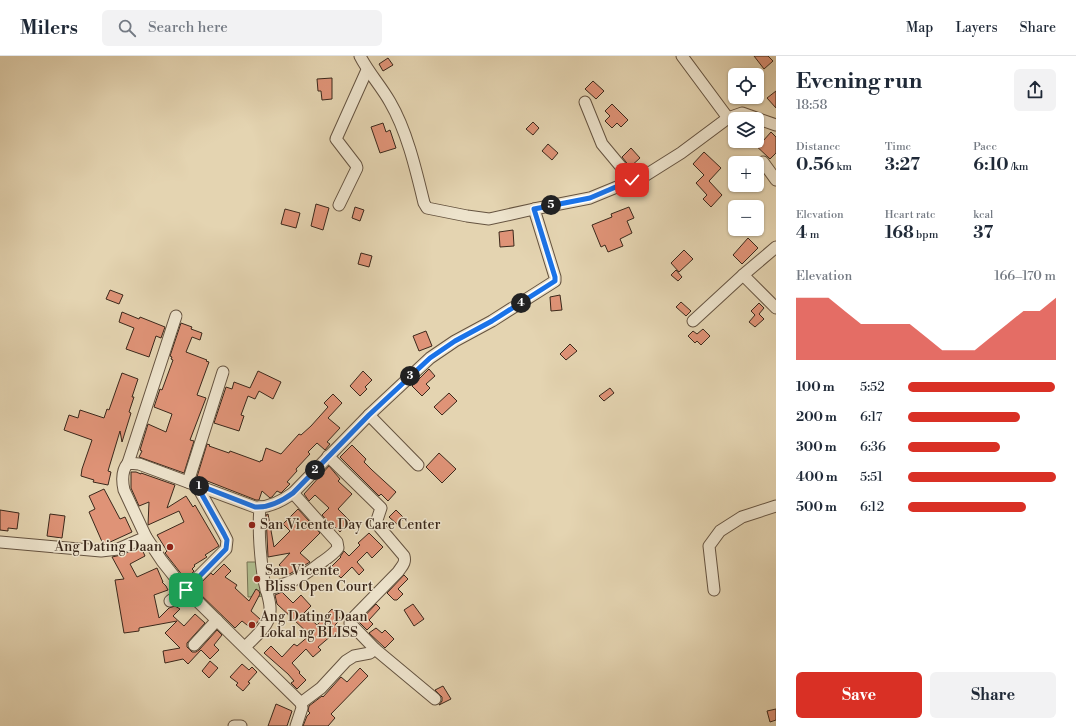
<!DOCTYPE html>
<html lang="en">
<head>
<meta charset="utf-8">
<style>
	:root { --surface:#fff; --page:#f2f2f3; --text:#1f2937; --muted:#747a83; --line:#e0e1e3; --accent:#d93025 }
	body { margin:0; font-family:"Libre Bodoni",serif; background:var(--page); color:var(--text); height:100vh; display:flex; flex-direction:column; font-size:15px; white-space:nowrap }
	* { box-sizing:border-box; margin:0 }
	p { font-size:13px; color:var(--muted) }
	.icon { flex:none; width:22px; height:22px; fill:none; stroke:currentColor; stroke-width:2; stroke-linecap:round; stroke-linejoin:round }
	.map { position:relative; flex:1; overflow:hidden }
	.side { display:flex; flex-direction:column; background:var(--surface); width:300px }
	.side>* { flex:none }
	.controls { position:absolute; left:728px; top:12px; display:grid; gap:8px }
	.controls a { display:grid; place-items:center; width:36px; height:36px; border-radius:6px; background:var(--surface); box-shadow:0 1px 3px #0004; font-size:20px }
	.pin { position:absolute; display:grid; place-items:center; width:34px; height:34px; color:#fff; margin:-17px; border-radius:8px; box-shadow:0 2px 6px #0006 }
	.km { position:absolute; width:20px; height:20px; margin:-10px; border-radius:50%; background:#222; color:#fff; font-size:11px; line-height:20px; text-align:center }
	.round { display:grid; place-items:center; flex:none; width:42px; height:42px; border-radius:6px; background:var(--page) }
	.overview { display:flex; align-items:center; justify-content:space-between; height:68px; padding:0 20px }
	h1 { font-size:22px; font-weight:800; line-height:30px }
	.figures { display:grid; grid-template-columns:repeat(3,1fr); gap:6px; height:68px; padding:4px 20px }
	.figures div { display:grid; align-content:center }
	.figures b { font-size:17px; font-weight:800 }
	.figures small { font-size:11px; font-weight:400 }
	.figures p { font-size:11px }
	.chart { height:112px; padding:8px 20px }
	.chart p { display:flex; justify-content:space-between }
	.chart svg { width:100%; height:72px; margin-top:4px; fill:var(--accent); opacity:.7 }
	.button { display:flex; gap:8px; margin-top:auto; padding:8px 20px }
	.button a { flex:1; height:46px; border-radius:6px; background:var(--accent); color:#fff; font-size:16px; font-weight:800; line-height:46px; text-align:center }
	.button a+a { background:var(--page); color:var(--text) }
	ul { padding:0 20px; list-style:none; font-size:13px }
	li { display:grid; grid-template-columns:64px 48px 1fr; align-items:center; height:30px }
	li i { height:10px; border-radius:5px; background:var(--accent) }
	header { display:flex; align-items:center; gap:24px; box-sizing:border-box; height:56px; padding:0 20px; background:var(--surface); border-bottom:1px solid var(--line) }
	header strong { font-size:19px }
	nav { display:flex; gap:22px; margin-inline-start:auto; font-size:14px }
	.search { width:280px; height:36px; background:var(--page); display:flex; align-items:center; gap:10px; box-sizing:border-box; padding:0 14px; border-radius:6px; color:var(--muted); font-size:15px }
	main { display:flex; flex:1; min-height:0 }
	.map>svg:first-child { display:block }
	.green { fill:#b0be8f; stroke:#767355 }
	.building { fill:#df9377; stroke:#3b281b }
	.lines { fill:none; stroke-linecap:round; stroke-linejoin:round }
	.minor-casing { stroke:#655340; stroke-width:13 }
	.minor { stroke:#ede3cc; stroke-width:11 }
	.route-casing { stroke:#fff; stroke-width:8 }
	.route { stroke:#1a73e8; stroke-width:5 }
	.poi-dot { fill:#8f2418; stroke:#ede3cc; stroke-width:1.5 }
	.labels { text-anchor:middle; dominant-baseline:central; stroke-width:3; stroke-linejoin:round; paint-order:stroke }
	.poi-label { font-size:14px; fill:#3b281b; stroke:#ede3cc; text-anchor:start }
</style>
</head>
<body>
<header>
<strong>Milers</strong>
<div class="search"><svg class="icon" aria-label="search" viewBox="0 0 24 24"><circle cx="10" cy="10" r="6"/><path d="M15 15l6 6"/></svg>Search here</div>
<nav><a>Map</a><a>Layers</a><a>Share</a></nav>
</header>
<main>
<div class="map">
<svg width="776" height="670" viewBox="0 0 776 670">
	<rect width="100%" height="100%" fill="#e4d4b1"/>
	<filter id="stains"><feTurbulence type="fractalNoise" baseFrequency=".005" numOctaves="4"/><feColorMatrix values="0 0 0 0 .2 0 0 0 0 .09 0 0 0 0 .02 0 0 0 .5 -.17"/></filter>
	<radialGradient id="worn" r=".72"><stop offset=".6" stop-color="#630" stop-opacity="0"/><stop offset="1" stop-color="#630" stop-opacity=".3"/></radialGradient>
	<!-- green -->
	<path class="green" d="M247,506h18l1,34 -18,1z"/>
	<!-- building -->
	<g class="building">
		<path d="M754,0h14l5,5 -9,8z"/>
		<path d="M388,2l5,7 -10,6 -4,-7z"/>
		<path d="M332,22v21l-10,1 -1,-9h-3l-1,-12z"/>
		<path d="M593,25l11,10 -8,8 -11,-10z"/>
		<path d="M776,35v17l-9,-10z"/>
		<path d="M612,48l16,16 -7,7 -4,-4 -5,5 -7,-7 5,-5 -5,-5z"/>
		<path d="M533,66l6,6 -6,7 -7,-6z"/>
		<path d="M383,67l3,9 4,-2 6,18 -16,5 -9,-26z"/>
		<path d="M771,76l5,5v16l-6,6 -19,-18h12z"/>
		<path d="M548,88l10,9 -6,7 -10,-9z"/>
		<path d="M631,92l9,10 -10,9 -8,-10z"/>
		<path d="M704,96l17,16 -12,13 13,14 -11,12 -8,-8 4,-4 -11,-12 8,-8 -11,-11z"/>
		<path d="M316,148l13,4 -6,22 -12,-4z"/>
		<path d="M355,151l9,3 -4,11 -8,-3z"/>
		<path d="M629,151l5,11 -7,3 5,12 -12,6 3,7 -15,6 -3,-7 -4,2 -9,-22 20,-8 -1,-3z"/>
		<path d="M285,153l15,4 -4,15 -15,-4z"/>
		<path d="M513,174l1,16 -14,1 -1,-15z"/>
		<path d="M748,182l10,10 -16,16 -9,-9z"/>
		<path d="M684,194l9,9 -14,13 -8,-9z"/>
		<path d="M361,197l11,3 -3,11 -11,-3z"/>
		<path d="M676,214l6,7 -4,4 -7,-6z"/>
		<path d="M110,234l13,5 -4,9 -13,-5z"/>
		<path d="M560,239l2,15 -11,1 -1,-14z"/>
		<path d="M681,246l10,9 -5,5 -10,-9z"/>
		<path d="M759,247l5,5 -5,6 5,5 -9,8 -6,-5 6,-7 -4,-4z"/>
		<path d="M122,256l17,7 1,-2 25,10 -4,11 -5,-2 -7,21 -23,-8 8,-21 -15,-6z"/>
		<path d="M181,267l11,4 -1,2 11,4 -2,7 -8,-3 -6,15 21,8 -1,1 3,1 -12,33 9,3 -16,42 4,1 -10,32 -45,-16 3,-6 -2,-1 8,-26 18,8 6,-18 -18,-7 6,-18 2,1 11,-30 -2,-1 1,-2 -2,-1z"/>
		<path d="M703,273l7,7 -9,9 -4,-4 -2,2 -7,-7 5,-5 4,3z"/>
		<path d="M426,275l6,15 -13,5 -6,-15z"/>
		<path d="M570,288l7,7 -11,9 -6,-6z"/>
		<path d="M429,313l6,7 -9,8 4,4 -8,8 -10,-10z"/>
		<path d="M258,315l23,11 -8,17 -14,-8 -4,8 -7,-3 -7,19 3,1 -5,15 -25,-8 12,-36 6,2 2,-7 16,6z"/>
		<path d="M363,315l9,9 -7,7 2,2 -7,7 -10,-10z"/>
		<path d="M122,317l16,6 -6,18h2l-5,15 2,1 -9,29 -2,-11 -12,40 3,1 -3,13 -15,-3 1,-2 -13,-4 1,-7 10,-29 -28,-10 5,-15 9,3 2,-8 24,8 3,-9 2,1z"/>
		<path d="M610,332l4,5 -10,8 -5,-5z"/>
		<path d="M449,337l8,8 -15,14 -8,-8z"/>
		<path d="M333,338l9,9 -14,15 12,10 -13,14 3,2 -5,6 -8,-7 -9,9 2,2 -14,15 1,2 -10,11 3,2 -9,9 -4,-2 -5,6 -2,1 -8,-7 -3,9h-3l-59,-23 10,-33 3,1 -1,1 20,7 1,-2 30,11 1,-2 1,1 4,-13 15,6 18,-20 2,1 10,-9 17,-19 -4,-4z"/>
		<path d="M352,389l14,14 -2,3 8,8 24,22 -8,9 -7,-7 -2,2 -39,-39z"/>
		<path d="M439,397l17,16 -14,14 -16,-16z"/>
		<path d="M329,410l11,13 -2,2 14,13 -14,15 12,12 -10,11 -8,-8 -1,1 -9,-10 7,-7 -14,-13 -6,6 -5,-7z"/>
		<path d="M131,416h5l5,2v-1l34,12 -8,23 19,-12 7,11 2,-2 24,41 -14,9 2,2 -13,8 1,1 -3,3 2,2 -8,9 -21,-27 2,-2 -10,-16 27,-13 -5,-11 -31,14 1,-23 -10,4 -8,-18z"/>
		<path d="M104,433l16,30 5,-2 7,15 -24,11 -5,1 -14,-32 6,-3 -6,-13z"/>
		<path d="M298,453l22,24 -20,20 10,9 -24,14 -4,-5 2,-2 -5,-4 11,-12 -22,4 -2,-42 2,-1 6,33 16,-16 -7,-7z"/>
		<path d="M0,454l19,3 -2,16 -9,-1v3l-8,-1z"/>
		<path d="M396,454l8,8 -6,7 -9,-8z"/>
		<path d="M50,458l15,2 -3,22 -15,-2z"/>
		<path d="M369,477l14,14 -11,11 -5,-6 -10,10 7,8 -5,5 -7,-8 -11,11 -11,-10 11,-11h-1l4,-6 5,5 11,-11 -2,-2z"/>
		<path d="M141,491l4,9 -15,8 7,13 20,-9 6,14h-1l4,4 2,4 -14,5 5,23 10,-10 6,-2 5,3 -7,7 11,10 11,-12 10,9 -18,20v4l5,5h4l3,-2 18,-20 5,5 -8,10 5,5 -9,9 -9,-9 -13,14 -5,-5 -18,4 -2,-12 17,-3 -15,-15 12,-12 -38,7v3l-15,2 -9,-53 9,-1 -12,-22 9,-2z"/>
		<path d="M224,508l7,7 -6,6 12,8 -2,3 14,13 7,-12 3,2 1,3 -9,17 9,8 -8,10 -10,-8 -7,7 -40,-39 16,-16 2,2z"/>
		<path d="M404,519l4,4 -10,10 5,5 -6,6h-3l-7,-7z"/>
		<path d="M282,536l11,11 8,-8 10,11 -7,7 13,12 15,-16 9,10 -6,6 4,5 -6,6 -1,-1 -14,12 3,3 -8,7 -7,-8 -14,14 8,9 -1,1 7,7 -9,9 -6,-6 3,-2 -6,-7 -24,-21 7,-7 11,11 12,-13 3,2 13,-11 -33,-31 -2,-9z"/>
		<path d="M376,548l4,4 -11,12 4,4 -6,6 -8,-8z"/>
		<path d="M413,548l11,15 -10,7 -10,-16z"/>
		<path d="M376,572l6,5 3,-3 9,9 -9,9 -16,-15z"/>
		<path d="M210,605l8,7 -9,10 -7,-7z"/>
		<path d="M242,608l7,6 3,-3 5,5 -9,10 2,1 -7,8 -7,-6 2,-2 -8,-6z"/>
		<path d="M360,612l8,8 -37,38 4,4 -7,8h-25l4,-10 3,-3 -2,-2 1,-5 13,-10 1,1 18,-20 6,5z"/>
		<path d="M443,630l8,13 -12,6 3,-4v-4l-7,-7z"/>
		<path d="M276,648l16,7 -5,15h-19z"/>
		<path d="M776,653v11l-6,2 -3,-11z"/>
	</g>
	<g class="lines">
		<defs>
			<g id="minor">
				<path d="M360,0c8,16 21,30 30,46 17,29 26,68 34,101l3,5 40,8 22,3 45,-10"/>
				<path d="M682,0l46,62"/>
				<path d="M585,46l17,42 30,36"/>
				<path d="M763,106l13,18"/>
				<path d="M339,149l18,-37 -1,-3 -20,-26 31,-69"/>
				<path d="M743,219l33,33"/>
				<path d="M693,265l50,-46 33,-28"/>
				<path d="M369,359l49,50"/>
				<path d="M328,400l53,52 -5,15 28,33c2,7 -2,10 -6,16l-47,48 -1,3 25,26 60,50"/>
				<path d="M128,407l48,-147"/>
				<path d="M188,426l35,-110"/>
				<path d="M146,481l16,24 19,24 120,118 1,5 -6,18"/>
				<path d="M0,486l101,9 17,-2 28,-12 -22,-47c-2,-9 -2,-20 4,-27l11,1 116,43c14,1 27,-6 38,-14l76,-78 61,-57 25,-17 37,-20 63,-40v-4l-21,-68 56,-11 56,-23 35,-22 47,-35 14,-5 34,12"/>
				<path d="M266,534c23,-7 34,-11 53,-26 7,-5 14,-9 19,-16l-1,-6 -44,-49"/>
				<path d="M714,534l-5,-44 11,-15 22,-14 34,-11"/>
				<path d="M170,545l16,-12 40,-40 1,-9 -3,-6 -28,-50"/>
				<path d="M194,589l23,-25"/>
				<path d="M245,591c8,-8 20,-18 24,-29 4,-14 -4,-28 -6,-43 -3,-22 -5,-45 -3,-68"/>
				<path d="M301,647l20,-15 25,-27 8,-5 16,-3 5,-4"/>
				<path d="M234,670h7"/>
			</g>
		</defs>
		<!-- minor casing -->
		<use href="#minor" class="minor-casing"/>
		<!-- minor -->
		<use href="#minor" class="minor"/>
	</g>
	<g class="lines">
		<defs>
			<path id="route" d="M186,534l40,-41 1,-9 -3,-6 -28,-50 59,23c14,1 27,-6 38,-14l76,-78 61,-57 25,-17 37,-20 63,-40v-4l-21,-68 56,-11 42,-18"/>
		</defs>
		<!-- route casing -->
		<use href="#route" class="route-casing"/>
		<!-- route -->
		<use href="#route" class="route"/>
	</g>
	<!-- markers -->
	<g class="poi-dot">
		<circle cx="252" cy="469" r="4"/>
		<circle cx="170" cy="491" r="4"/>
		<circle cx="257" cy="523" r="4"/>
		<circle cx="252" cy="569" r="4"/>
	</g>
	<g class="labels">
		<!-- poi labels -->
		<g class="poi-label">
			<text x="260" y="469">San Vicente Day Care Center</text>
			<text x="162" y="491" text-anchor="end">Ang Dating Daan</text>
			<text x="265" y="515">San Vicente<tspan x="265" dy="16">Bliss Open Court</tspan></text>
			<text x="260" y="561">Ang Dating Daan<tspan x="260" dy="16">Lokal ng BLISS</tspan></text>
		</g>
	</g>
	<rect width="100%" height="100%" filter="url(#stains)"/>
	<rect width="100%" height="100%" fill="url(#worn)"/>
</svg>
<div class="controls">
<a><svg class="icon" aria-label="locate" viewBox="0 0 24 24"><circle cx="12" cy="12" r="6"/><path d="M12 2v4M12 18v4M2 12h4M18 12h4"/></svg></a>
<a><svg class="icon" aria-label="layers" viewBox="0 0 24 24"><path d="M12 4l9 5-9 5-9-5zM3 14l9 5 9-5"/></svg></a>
<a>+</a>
<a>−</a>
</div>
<div class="pin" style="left:186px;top:534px;background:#1e9e55"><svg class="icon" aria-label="arrive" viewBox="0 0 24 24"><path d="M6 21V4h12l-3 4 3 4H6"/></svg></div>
<div class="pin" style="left:632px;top:124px;background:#d93025"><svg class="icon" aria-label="check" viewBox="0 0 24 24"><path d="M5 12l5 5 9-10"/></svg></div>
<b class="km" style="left:199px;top:430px">1</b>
<b class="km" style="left:315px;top:414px">2</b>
<b class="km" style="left:410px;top:320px">3</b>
<b class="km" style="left:521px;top:247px">4</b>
<b class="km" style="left:551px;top:149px">5</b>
</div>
<section class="side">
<div class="overview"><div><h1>Evening run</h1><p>18:58</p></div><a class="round"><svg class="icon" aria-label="share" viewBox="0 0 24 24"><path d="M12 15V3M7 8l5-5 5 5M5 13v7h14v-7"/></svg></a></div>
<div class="figures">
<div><p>Distance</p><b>0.56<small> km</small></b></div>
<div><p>Time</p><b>3:27</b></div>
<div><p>Pace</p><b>6:10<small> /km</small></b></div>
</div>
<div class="figures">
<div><p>Elevation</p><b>4<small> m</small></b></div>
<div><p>Heart rate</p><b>168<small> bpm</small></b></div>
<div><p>kcal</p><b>37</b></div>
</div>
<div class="chart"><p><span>Elevation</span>166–170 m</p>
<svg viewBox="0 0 160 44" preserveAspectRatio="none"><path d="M0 44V6L10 6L20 6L30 14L40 22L50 22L60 22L70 22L80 30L90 38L100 38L110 38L120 30L130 22L140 14L150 14L160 6V44z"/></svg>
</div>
<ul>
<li><b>100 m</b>5:52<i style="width:99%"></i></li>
<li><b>200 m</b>6:17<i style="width:76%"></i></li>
<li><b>300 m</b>6:36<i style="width:62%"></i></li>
<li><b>400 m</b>5:51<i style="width:100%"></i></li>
<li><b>500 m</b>6:12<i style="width:80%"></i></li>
</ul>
<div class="button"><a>Save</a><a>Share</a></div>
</section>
</main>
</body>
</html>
